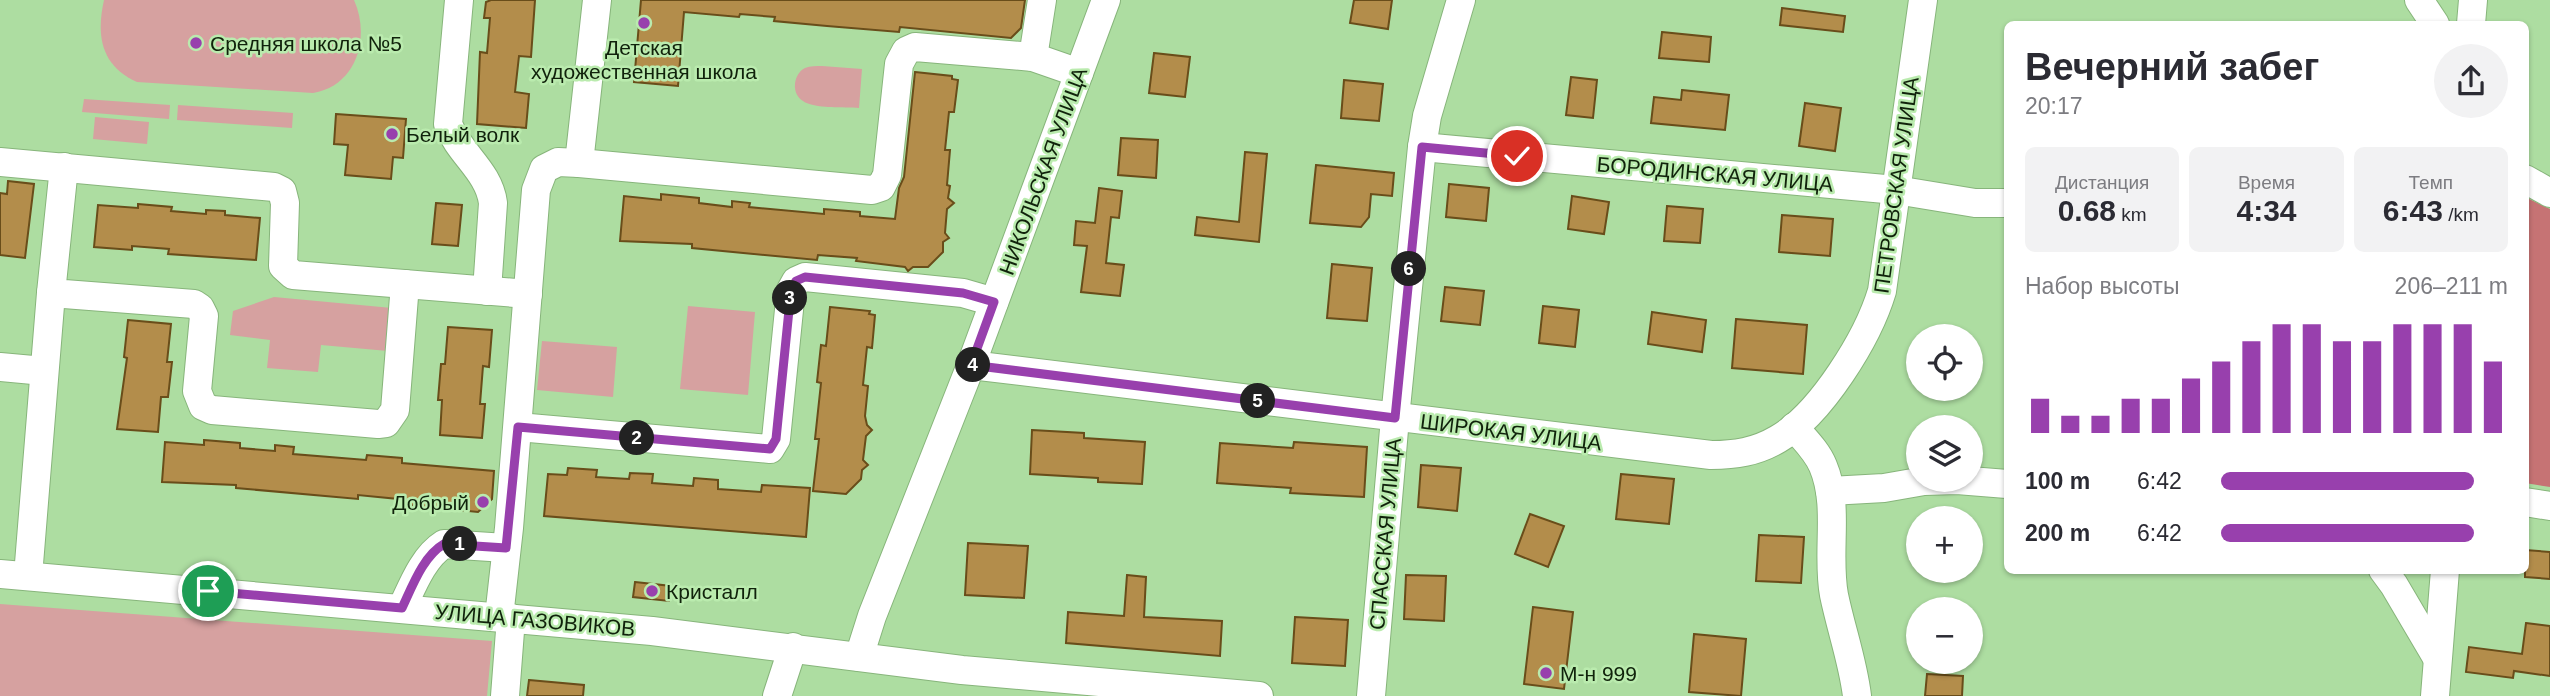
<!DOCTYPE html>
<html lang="ru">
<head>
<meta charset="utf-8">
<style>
	:root { --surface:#fff; --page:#f2f2f3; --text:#2b2b33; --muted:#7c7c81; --accent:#9840ad }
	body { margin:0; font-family:Helvetica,sans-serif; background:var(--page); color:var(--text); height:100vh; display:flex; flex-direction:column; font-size:26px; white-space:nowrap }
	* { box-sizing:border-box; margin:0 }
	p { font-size:23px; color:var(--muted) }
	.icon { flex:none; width:38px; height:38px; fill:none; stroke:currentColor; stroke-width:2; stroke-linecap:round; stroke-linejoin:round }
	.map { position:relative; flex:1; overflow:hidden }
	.drawer { position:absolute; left:2004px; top:21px; width:525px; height:553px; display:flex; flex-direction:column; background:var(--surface); border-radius:10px; box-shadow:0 2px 5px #0004 }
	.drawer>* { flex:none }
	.buttons { position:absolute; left:1906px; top:324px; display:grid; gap:14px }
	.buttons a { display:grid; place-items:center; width:77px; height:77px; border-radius:50%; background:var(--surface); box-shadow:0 2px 5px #0004; font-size:35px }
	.pin { position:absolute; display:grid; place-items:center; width:60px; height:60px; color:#fff; margin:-30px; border:4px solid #fff; border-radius:50%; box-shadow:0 2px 7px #0007 }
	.km { position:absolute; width:35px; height:35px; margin:-18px; border-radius:50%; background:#222; color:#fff; font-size:19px; line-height:35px; text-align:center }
	.round { display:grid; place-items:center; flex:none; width:74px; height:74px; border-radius:37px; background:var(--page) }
	.overview { display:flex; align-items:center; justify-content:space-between; height:119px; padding:0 21px }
	h1 { font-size:38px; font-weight:600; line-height:52px }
	.figures { display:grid; grid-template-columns:repeat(3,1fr); gap:10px; height:119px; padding:7px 21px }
	.figures div { display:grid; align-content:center; border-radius:10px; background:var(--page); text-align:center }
	.figures b { font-size:30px; font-weight:600 }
	.figures small { font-size:19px; font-weight:400 }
	.figures p { font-size:19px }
	.chart { height:196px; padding:14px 21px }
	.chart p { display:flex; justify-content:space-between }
	.chart svg { width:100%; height:126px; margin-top:7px; stroke:var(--accent); stroke-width:6 }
	ul { padding:0 21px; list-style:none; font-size:23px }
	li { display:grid; grid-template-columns:112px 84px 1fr; align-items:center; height:52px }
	li i { height:18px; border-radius:9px; background:var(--accent) }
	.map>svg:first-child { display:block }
	.green { fill:#d6a1a0 }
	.forest { fill:#c67374 }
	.building { fill:#b38d4b; stroke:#694d1a; stroke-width:2 }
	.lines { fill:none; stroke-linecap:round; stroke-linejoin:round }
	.minor-casing { stroke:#87b57b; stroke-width:30 }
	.minor { stroke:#fff; stroke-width:28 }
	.route-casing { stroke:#fff; stroke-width:14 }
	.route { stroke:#9840ad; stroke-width:9 }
	.poi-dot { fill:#9840ad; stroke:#baebae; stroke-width:2.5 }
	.labels { text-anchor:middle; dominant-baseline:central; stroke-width:5; stroke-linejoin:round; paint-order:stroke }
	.poi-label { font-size:21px; fill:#10220b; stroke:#baebae; text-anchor:start }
	.street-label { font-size:21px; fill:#10220b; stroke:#baebae }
</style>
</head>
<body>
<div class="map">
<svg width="2550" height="696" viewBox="0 0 2550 696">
	<rect width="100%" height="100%" fill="#addda1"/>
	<!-- green -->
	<g class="green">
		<path d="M104,0h250c17,38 2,86 -41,93l-176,-11c-36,-16 -41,-46 -33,-82z"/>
		<path d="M822,66l40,3 -3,39c-14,-1 -45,1 -56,-7 -12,-7 -10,-27 2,-33 5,-2 12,-2 17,-2z"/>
		<path d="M84,99l86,6 -1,14 -87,-7z"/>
		<path d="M178,105l115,8 -1,15 -115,-8z"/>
		<path d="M95,117l54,5 -2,22 -54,-5z"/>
		<path d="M274,297l118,11 -4,43 -67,-6 -3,27 -51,-4 3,-28 -40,-5 3,-24z"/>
		<path d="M688,306l67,6 -7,83 -68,-6z"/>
		<path d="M542,341l75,6 -4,50 -76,-7z"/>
		<path d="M0,604l492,37 -5,55h-487z"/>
	</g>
	<!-- forest -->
	<path class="forest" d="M2525,197l25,12v278l-25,-4z"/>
	<!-- building -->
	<g class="building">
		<path d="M491,0h44l-4,57 -12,-1 -4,36 14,2 -3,34 -49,-4 3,-72 7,1 3,-35h-6l2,-16z"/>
		<path d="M641,0h384l-4,28 -10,10 -111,-11 -1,5 -72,-6 -53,-5 1,-4 -35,-3 -1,3 -55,-5 -6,74 -44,-4z"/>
		<path d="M1354,0h38l-4,29 -38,-6z"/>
		<path d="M1782,8l63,8 -2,16 -63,-7z"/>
		<path d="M1662,32l49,5 -2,25 -50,-4z"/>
		<path d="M1154,53l36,4 -5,40 -36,-4z"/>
		<path d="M915,72l37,4v3l6,1 -4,32h-5l-4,38h5l-3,35 3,1 -2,12 6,5 -7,6 -2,24 4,5 -6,4v10l-15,15h-15l-5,4 -3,-4 -49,-6 1,-3 -39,-3 -1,5 -125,-12v-4l-72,-3 4,-45 37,4v-6l38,4v5l33,4v-6l18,2 -1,4 75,7v-5l36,3v4l35,3 4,-31 5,-11z"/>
		<path d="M1571,77l26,3 -4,38 -27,-3z"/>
		<path d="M1344,80l39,4 -4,37 -38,-3z"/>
		<path d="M1682,90l47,5 -4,35 -74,-7 3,-26 27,3z"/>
		<path d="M1805,103l36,5 -6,43 -36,-5z"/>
		<path d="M336,114l70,5 -3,39 -10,-1 -2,22 -46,-4 3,-30 -14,-1z"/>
		<path d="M1121,138l37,2 -2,38 -38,-3z"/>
		<path d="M1245,152l22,2 -8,88 -64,-7 2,-18 42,5z"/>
		<path d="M1316,165l78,8 -2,23 -21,-2 -2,23 -8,10 -51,-4z"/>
		<path d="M8,181l26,3 -9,74 -25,-3v-62l7,1z"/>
		<path d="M1449,184l40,4 -3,33 -40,-4z"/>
		<path d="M1099,188l23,3 -3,27 -8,-1 -5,46 18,2 -4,31 -39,-4 6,-46 -13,-1 2,-24 19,2z"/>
		<path d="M1572,196l37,6 -5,32 -36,-5z"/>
		<path d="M436,203l26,2 -4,41 -26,-2z"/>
		<path d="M138,204l34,3 -1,4 35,3v-4l19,1v4l35,3 -4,42 -88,-6 1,-5 -37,-3v4l-38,-3 4,-42 40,3z"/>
		<path d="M1667,206l36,3 -3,34 -36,-2z"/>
		<path d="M1782,215l51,4 -3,37 -51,-4z"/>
		<path d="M1332,264l40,4 -5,53 -40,-3z"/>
		<path d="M1445,287l39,4 -4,34 -39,-4z"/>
		<path d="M1543,306l36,4 -4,37 -36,-4z"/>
		<path d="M830,307l40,4 -1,3 6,1 -3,33 -5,-1 -4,38 5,1 -3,30 2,9 5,5 -6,6 -3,24 5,5 -6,5 -1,9 -15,15 -33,-3 6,-52h-4l6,-56 -4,-1 4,-37 5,1z"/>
		<path d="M1652,312l54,8 -4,32 -54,-8z"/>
		<path d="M1736,319l71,6 -4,49 -71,-6z"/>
		<path d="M128,320l43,4 -4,38h5l-4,35h-7l-3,35 -41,-3 10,-71 -3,-1z"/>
		<path d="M448,327l44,3 -3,37 -6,-1 -3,38h5l-3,34 -42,-3 2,-35h-4l3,-36h4z"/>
		<path d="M1032,430l52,3v5l61,4 -3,42 -44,-2v-4l-68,-4z"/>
		<path d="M204,440l36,3v5l35,3v-6l19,2 -1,7 73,6 1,-5 35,3v5l92,8 -2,28 -14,13 -80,-8v-5l-40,-4v4l-122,-11v-3l-74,-3 3,-40 39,3z"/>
		<path d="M1294,442l73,5 -3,50 -74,-4 1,-5 -74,-5 3,-40 73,5z"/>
		<path d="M1421,465l40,3 -4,43 -39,-4z"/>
		<path d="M568,468l29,2 -1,7 33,2 1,-6 23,1 -1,9 41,3 1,-8 24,2v9l43,3 1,-7 48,3 -4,49 -262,-21 4,-42 19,1z"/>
		<path d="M1621,474l53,5 -5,45 -53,-5z"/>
		<path d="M1530,514l34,12 -16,41 -33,-13z"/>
		<path d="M1759,535l45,2 -3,46 -45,-2z"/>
		<path d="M968,543l60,3 -4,52 -59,-3z"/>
		<path d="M2525,550l25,2v27l-25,-2z"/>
		<path d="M1127,575l19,2 -2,40 78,4 -2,35 -154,-13 2,-31 56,4z"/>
		<path d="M1406,575l40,1 -2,45 -40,-2z"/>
		<path d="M635,582l36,4 -2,15 -36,-4z"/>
		<path d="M1533,607l40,5 -9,77 -40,-5z"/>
		<path d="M1295,617l53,3 -3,46 -53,-3z"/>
		<path d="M2526,623l24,3v50l-36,-5 -1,7 -47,-6 3,-25 53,7z"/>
		<path d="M1694,634l52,5 -5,57 -52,-4z"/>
		<path d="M1927,674l36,2 -1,20h-37z"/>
		<path d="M529,680l55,5 -1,11h-56z"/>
	</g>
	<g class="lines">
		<defs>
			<g id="minor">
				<path d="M459,0l-11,124c11,30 41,47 45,79l-6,88"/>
				<path d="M2419,0l16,24"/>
				<path d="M2471,24l2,-24"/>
				<path d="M1033,57l9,-57"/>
				<path d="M1422,147l474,43 79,13h32"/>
				<path d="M0,162l274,25 8,4 3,12 -2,63 10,9 235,19"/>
				<path d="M579,163l18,-163"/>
				<path d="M64,167l-13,126 143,11 6,4 4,8 -7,75 6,15 9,4 166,14 8,-1 9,-13 10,-126"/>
				<path d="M2525,179l25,14"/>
				<path d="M971,365l740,90c24,0 45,-3 67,-16 43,-25 90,-101 104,-148l41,-291"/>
				<path d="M0,367l44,4"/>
				<path d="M518,427l252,22 6,-10 15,-149 5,-9 9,-4 158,16 31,9"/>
				<path d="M1794,427c10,12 23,24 29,39 17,40 3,87 11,129 7,34 19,67 23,101"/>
				<path d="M1830,491l54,-3 40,-7 33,-1 50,4"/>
				<path d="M2525,502l25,4"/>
				<path d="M2383,570l11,15 43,73"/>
				<path d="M0,574l652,57 310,39 297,26"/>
				<path d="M28,576l23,-283"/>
				<path d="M402,608c10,-21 21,-51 42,-64l62,4"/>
				<path d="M499,617l10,-89 27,-338 8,-21 14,-7 21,1 293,27 9,-3 6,-12 12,-111 7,-13 9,-4 118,10 46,16"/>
				<path d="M859,657l13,-41 99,-251 135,-365"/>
				<path d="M505,696l6,-78"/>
				<path d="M777,696l16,-49"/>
				<path d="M1371,696l24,-278 27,-271 5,-31 34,-116"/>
				<path d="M2435,696l10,-126"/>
			</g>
		</defs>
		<!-- minor casing -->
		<use href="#minor" class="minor-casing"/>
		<!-- minor -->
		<use href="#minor" class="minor"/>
	</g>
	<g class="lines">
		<defs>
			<path id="route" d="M208,591l194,17c10,-21 21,-52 42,-64l62,4 12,-121 252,22 6,-10 15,-149 5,-9 9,-4 158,16 31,9 -23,63 424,53 27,-271 95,9"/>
		</defs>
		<!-- route casing -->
		<use href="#route" class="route-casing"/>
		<!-- route -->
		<use href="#route" class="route"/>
	</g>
	<!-- markers -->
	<g class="poi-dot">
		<circle cx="644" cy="23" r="7"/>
		<circle cx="196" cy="43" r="7"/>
		<circle cx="392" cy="134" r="7"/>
		<circle cx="483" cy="502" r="7"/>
		<circle cx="652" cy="591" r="7"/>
		<circle cx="1546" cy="673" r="7"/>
	</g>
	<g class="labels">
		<!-- poi labels -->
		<g class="poi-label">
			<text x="210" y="43">Средняя школа №5</text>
			<text x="644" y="47" text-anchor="middle">Детская<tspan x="644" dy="24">художественная школа</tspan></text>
			<text x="406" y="134">Белый волк</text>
			<text x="469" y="502" text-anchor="end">Добрый</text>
			<text x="666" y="591">Кристалл</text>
			<text x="1560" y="673">М-н 999</text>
		</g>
		<!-- street labels -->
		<g class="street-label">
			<text transform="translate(1043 171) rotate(-70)">НИКОЛЬСКАЯ УЛИЦА</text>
			<text transform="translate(1715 174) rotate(5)">БОРОДИНСКАЯ УЛИЦА</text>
			<text transform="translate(1896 185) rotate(-82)">ПЕТРОВСКАЯ УЛИЦА</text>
			<text transform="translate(1511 432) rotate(7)">ШИРОКАЯ УЛИЦА</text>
			<text transform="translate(1385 534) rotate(-85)">СПАССКАЯ УЛИЦА</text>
			<text transform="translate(535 620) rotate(5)">УЛИЦА ГАЗОВИКОВ</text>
		</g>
	</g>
</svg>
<div class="buttons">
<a><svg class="icon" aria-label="locate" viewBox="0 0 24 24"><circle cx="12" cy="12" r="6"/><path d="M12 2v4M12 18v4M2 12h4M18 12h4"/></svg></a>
<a><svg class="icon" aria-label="layers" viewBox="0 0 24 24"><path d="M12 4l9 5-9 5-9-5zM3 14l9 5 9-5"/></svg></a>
<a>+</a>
<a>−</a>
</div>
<div class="pin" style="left:208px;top:591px;background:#1e9e55"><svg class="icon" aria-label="arrive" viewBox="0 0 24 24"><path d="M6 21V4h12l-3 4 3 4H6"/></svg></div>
<div class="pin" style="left:1517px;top:156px;background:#d93025"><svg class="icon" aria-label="check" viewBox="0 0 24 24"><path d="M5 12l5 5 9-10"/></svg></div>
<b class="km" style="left:460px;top:544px">1</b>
<b class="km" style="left:637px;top:438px">2</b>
<b class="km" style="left:790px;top:298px">3</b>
<b class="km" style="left:973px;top:365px">4</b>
<b class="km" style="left:1258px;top:401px">5</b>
<b class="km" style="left:1409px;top:269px">6</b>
<section class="drawer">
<div class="overview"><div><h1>Вечерний забег</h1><p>20:17</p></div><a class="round"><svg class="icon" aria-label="share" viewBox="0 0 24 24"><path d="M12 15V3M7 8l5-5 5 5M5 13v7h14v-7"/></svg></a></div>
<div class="figures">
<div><p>Дистанция</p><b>0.68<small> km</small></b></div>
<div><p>Время</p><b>4:34</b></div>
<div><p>Темп</p><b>6:43<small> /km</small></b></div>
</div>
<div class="chart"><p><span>Набор высоты</span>206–211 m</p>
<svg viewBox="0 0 160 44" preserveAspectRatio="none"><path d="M5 44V32M15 44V38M25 44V38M35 44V32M45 44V32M55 44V25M65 44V19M75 44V12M85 44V6M95 44V6M105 44V12M115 44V12M125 44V6M135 44V6M145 44V6M155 44V19"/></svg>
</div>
<ul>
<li><b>100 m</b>6:42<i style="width:88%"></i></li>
<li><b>200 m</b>6:42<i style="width:88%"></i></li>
</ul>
</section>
</div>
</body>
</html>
